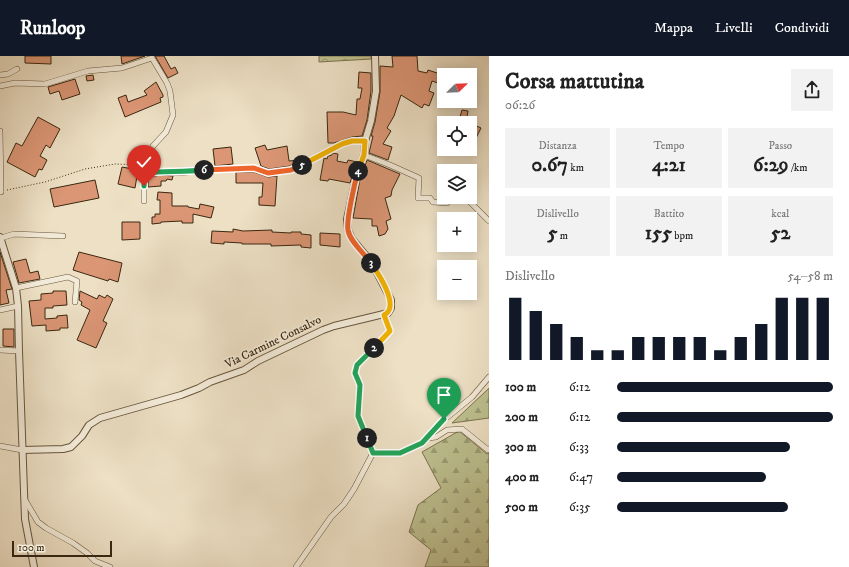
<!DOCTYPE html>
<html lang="it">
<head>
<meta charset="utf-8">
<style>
	:root { --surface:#fff; --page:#f2f2f2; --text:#222; --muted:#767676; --accent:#111827 }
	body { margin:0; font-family:"IM FELL DW Pica",serif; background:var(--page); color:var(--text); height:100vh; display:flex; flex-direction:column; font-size:15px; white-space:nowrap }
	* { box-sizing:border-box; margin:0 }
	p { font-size:13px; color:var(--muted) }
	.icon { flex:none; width:22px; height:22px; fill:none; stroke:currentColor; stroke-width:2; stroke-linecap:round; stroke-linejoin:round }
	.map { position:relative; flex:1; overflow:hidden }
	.details { display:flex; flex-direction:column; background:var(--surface); width:360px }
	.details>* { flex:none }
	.needle { width:26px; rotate:67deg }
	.controls { position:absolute; left:437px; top:12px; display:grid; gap:8px }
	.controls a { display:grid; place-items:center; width:40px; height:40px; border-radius:0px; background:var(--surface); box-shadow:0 2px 10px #0003; font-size:20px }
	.scale { position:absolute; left:12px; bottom:10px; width:100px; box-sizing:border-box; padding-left:4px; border:2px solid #3a2810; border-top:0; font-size:11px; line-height:14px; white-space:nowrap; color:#3a2810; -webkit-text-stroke:3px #f3ebd9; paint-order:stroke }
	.pin { position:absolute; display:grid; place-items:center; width:34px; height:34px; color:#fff; margin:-41px -17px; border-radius:50% 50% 50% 0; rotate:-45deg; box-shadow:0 0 4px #0007 }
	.pin .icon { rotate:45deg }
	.km { position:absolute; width:20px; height:20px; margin:-10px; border-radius:50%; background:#222; color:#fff; font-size:11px; line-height:20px; text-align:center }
	.round { display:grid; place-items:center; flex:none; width:42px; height:42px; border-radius:0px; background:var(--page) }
	.summary { display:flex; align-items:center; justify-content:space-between; height:68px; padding:0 16px }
	h1 { font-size:22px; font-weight:700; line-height:30px }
	.stats { display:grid; grid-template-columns:repeat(3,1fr); gap:6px; height:68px; padding:4px 16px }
	.stats div { display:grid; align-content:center; border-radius:0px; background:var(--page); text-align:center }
	.stats b { font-size:20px; font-weight:700 }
	.stats small { font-size:11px; font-weight:400 }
	.stats p { font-size:11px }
	.chart { height:112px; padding:8px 16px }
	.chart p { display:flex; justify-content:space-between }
	.chart svg { width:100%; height:72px; margin-top:4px; stroke:var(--accent); stroke-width:6 }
	ul { padding:0 16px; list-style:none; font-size:13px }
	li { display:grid; grid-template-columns:64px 48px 1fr; align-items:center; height:30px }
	li i { height:10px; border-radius:5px; background:var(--accent) }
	header { display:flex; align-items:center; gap:24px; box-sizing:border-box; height:56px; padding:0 20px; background:var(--accent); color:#fff }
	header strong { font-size:19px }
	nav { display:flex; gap:22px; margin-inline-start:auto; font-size:14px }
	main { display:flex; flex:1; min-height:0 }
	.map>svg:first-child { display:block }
	.forest { fill:url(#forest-firs); stroke:#7c7450 }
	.park { fill:url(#park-crowns); stroke:#7c7450 }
	.building { fill:#db9675; stroke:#3a2810 }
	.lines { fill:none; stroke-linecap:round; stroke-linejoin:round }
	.minor-casing { stroke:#67563d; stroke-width:6 }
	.tertiary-casing { stroke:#67563d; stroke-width:8 }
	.path { stroke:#3a2810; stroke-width:1; stroke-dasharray:1 2; stroke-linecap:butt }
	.minor { stroke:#f3ebd9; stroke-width:5 }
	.tertiary { stroke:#f3ebd9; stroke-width:6 }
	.split-1-casing { stroke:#fff; stroke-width:8 }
	.split-2-casing { stroke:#fff; stroke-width:8 }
	.split-3-casing { stroke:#fff; stroke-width:8 }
	.split-4-casing { stroke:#fff; stroke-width:8 }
	.split-5-casing { stroke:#fff; stroke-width:8 }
	.split-6-casing { stroke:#fff; stroke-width:8 }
	.split-7-casing { stroke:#fff; stroke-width:8 }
	.split-1 { stroke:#22a559; stroke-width:5 }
	.split-2 { stroke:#22a559; stroke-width:5 }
	.split-3 { stroke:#f5b400; stroke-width:5 }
	.split-4 { stroke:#f0652b; stroke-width:5 }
	.split-5 { stroke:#f5b400; stroke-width:5 }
	.split-6 { stroke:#f0652b; stroke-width:5 }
	.split-7 { stroke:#22a559; stroke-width:5 }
	.labels { text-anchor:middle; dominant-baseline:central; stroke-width:3.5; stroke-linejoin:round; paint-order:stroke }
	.street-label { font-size:12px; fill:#3a2810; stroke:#f3ebd9 }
</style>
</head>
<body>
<header>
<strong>Runloop</strong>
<nav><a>Mappa</a><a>Livelli</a><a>Condividi</a></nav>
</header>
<main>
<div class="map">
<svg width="489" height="511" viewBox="0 0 489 511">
	<defs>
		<pattern id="forest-firs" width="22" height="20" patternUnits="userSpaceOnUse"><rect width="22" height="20" fill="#bec191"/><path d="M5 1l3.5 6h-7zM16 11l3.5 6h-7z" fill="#9b9d75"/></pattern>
		<pattern id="park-crowns" width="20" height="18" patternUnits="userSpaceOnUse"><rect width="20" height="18" fill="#bec191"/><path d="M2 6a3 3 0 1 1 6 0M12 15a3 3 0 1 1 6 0" fill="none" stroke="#9b9d75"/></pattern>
	</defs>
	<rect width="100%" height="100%" fill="#ede0c5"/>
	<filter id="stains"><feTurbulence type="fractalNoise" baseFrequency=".005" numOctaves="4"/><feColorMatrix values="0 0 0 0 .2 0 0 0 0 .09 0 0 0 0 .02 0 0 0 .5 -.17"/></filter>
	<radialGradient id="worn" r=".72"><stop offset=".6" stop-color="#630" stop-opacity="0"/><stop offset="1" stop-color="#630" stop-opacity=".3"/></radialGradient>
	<!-- forest -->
	<g class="forest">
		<path d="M489,332v30l-37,5 34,-32z"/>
		<path d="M459,375l28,23 2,-1v114h-64l6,-17 -22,-18 9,-27 23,-17 -19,-36z"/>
	</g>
	<!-- park -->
	<path class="park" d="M319,0h52v3l-52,3z"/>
	<!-- building -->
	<g class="building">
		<path d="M25,0h26v8l-26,-1z"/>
		<path d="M121,0h24l-23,8z"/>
		<path d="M155,0h9l7,13 4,-2 3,6 -10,5z"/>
		<path d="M392,0h25l1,15 9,2 1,-3 12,4 -2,9 -6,-2 -3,10 5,2 -5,13 -5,-2 -2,4 -21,-13 -7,21 -7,12 4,3 -8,13 9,3 -4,13 -19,-7 4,-17h-2l4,-14 5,-30v-26l13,1z"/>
		<path d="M359,16l12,1v18l-4,29 -5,16 -10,1 -18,6h-6l-1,-31h16l13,3 1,-16h3l2,-11h-4z"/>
		<path d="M93,19l1,5 -7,1 -1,-5z"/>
		<path d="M75,23l5,15 -18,6 -3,-9 -9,3 -2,-7z"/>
		<path d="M156,26l7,13v2l-3,1 1,4 -36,15 -7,-19 8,-3 2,7 19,-7 -3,-4z"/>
		<path d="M462,54l6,1 -1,6h-7z"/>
		<path d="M38,61l22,12 -10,19 -4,-3 -6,11 7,4 -5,10 -3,-1 -4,8 -28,-15 9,-19 6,3z"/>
		<path d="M470,67l11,5 -5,10 -6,-3z"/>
		<path d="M265,89l2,5 20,-4 2,15 10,-1v1l-9,5 -21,3 -8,-3 -6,-18z"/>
		<path d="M231,91l2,17 -18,2 -2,-17z"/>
		<path d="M332,97l6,1 -1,7 10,2 1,-3 9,2 -7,21 -21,-4 -1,2 -8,-1 4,-22 3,1 1,-3 4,-1z"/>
		<path d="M367,104l33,14 -8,16 -1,6 -6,2 6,21 -5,2 2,8 -3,5 -6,2 -2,-10h-5v-7l-19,-1 7,-39z"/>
		<path d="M122,111l16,3 -3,18 -17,-4z"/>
		<path d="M236,116h18l14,5 9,-1 -2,30 -16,-1v-8h3l1,-14h-27z"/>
		<path d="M161,119l12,1 -1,4 -5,-1 -1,2h-5v5l-13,1v-10z"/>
		<path d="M95,124l4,18 -45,9 -4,-18z"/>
		<path d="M158,136l14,1v13h16v1l11,2 1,-5 14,3 -3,11 -18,-4v9h-11v-2l-21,1v1l-9,1v-7h3v-3h5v-14h-3z"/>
		<path d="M122,166h18v17l-18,1z"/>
		<path d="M233,173l10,2 29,-1v2l19,1v-1h10v2l10,1v13l-10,-1v-2l-30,1v-2h-29v-1l-18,-1v2l-13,-1 1,-12 21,1z"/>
		<path d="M320,177l20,1v13l-20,-2z"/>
		<path d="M0,196l12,37 -6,1 3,13 -9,2z"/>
		<path d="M79,196l43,11 -4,19 -9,-3 -1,2 -35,-11z"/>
		<path d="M26,203l4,14 8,-2 2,8 -21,4 -6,-21z"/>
		<path d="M53,235h13l1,14 -14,1v2h-8v11l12,-1v-2l10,-1 1,13h-8v2l-14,1v-6l-14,1 -3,-25 12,-1v-6l12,-1z"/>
		<path d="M80,235l17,8 2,-4 6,3 2,-3 6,4 -10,22 4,2 -11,25 -19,-8 13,-30 -9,-5 1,-3 -3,-2z"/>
		<path d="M3,273h11v18l-11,-1z"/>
	</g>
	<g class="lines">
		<defs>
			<g id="minor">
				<path d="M0,19l8,-1 9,-5"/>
				<path d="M0,30l15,-3 30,1 43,-13 34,-3 30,-10 15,25 3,8 3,24 -7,17 -13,14 -9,17v38"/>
				<path d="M0,75l1,61h-1"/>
				<path d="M364,99l26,10 29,13 -1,20h12l3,4 14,1 2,-6"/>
				<path d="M144,117l17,-2 16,2 61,-5h16l15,5 22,-3 50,-26 11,-3h13"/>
				<path d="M465,141l24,24"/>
				<path d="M1,182l13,-4 49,2"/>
				<path d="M16,232l52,-11 9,4 -2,21"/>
				<path d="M0,254l18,-4"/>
				<path d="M0,294l19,1"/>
				<path d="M428,382l8,-1 11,-7 15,-1 26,21 1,-1"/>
				<path d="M0,390l22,4"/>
				<path d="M373,397l-15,-38 2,-30 -5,-12 2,-8 33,-34 -6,-16"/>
				<path d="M373,397h27l22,-10 23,-24 27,-22 17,-20"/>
				<path d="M25,444l13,22 8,6 27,15 14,10 8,8 15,6"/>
				<path d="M296,511l35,-50 13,-13 10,-15 19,-36"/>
			</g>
			<g id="tertiary">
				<path d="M0,181l16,51 2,18 1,45 6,168 9,48"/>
				<path d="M22,394l41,-1 8,-2 11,-11 7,-11 11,-7 81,-23 18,-7 11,-6 34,-12 14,-9 65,-31 11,-4 54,-13 3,-5v-8l-5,-10 -14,-27 -20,-24 -4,-9 -1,-11 9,-41 8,-23 1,-14 6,-20 5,-30 -1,-35"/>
			</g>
		</defs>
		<!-- minor casing -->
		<use href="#minor" class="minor-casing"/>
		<!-- tertiary casing -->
		<use href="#tertiary" class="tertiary-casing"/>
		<!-- path -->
		<path class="path" d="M7,134l38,-8 40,-13 30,-5 24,1"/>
		<!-- minor -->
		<use href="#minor" class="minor"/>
		<!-- tertiary -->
		<use href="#tertiary" class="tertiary"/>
	</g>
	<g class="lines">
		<defs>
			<path id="split-1" d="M367,382l6,15h27l22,-10 22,-24"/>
			<path id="split-2" d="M367,382l-9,-22 2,-31 -5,-12 2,-8 17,-17"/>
			<path id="split-3" d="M371,207c7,10 30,44 13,52l6,16 -16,17"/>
			<path id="split-4" d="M358,115c-3,11 -12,49 -10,59 2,12 16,23 23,33"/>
			<path id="split-5" d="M302,109l40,-21 10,-3h13l-1,14 -6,16"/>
			<path id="split-6" d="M204,114l50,-2 14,5 23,-3 11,-5"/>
			<path id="split-7" d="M144,130v-13c20,-2 40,-1 60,-3"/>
		</defs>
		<!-- split-1 casing -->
		<use href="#split-1" class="split-1-casing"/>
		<!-- split-2 casing -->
		<use href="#split-2" class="split-2-casing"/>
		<!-- split-3 casing -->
		<use href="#split-3" class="split-3-casing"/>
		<!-- split-4 casing -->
		<use href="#split-4" class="split-4-casing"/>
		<!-- split-5 casing -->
		<use href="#split-5" class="split-5-casing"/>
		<!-- split-6 casing -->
		<use href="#split-6" class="split-6-casing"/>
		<!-- split-7 casing -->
		<use href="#split-7" class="split-7-casing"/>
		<!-- split-1 -->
		<use href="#split-1" class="split-1"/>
		<!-- split-2 -->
		<use href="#split-2" class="split-2"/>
		<!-- split-3 -->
		<use href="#split-3" class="split-3"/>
		<!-- split-4 -->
		<use href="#split-4" class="split-4"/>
		<!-- split-5 -->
		<use href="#split-5" class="split-5"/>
		<!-- split-6 -->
		<use href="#split-6" class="split-6"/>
		<!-- split-7 -->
		<use href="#split-7" class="split-7"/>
	</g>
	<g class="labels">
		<!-- street labels -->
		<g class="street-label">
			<text transform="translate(273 286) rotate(-26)">Via Carmine Consalvo</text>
		</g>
	</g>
	<rect width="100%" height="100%" filter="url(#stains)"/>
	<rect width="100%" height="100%" fill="url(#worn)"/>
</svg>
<div class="controls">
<a><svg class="needle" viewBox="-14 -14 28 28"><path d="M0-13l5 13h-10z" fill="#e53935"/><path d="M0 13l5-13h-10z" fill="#767676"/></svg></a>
<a><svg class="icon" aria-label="locate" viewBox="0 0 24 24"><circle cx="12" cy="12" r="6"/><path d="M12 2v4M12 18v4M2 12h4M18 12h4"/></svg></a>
<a><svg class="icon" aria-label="layers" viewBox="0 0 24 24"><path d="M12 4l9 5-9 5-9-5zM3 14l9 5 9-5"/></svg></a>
<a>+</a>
<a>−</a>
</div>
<div class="scale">100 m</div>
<div class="pin" style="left:444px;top:363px;background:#1e9e55"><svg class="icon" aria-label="arrive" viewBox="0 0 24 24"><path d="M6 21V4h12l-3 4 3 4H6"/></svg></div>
<div class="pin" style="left:144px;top:130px;background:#d93025"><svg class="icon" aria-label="check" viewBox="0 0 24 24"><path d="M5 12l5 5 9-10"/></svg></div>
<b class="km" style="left:367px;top:382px">1</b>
<b class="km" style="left:374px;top:292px">2</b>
<b class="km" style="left:371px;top:207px">3</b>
<b class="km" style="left:358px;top:115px">4</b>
<b class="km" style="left:302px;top:109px">5</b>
<b class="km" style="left:204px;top:114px">6</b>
</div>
<section class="details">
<div class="summary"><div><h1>Corsa mattutina</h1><p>06:26</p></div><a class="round"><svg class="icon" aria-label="share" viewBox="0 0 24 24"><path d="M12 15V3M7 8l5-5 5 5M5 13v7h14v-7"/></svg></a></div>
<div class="stats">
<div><p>Distanza</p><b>0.67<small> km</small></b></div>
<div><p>Tempo</p><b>4:21</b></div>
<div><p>Passo</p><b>6:29<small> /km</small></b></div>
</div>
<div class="stats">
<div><p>Dislivello</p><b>5<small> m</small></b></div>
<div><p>Battito</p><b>155<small> bpm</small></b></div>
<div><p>kcal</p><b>52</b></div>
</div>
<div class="chart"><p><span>Dislivello</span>54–58 m</p>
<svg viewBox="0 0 160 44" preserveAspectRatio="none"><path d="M5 44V6M15 44V14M25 44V22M35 44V30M45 44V38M55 44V38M65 44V30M75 44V30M85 44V30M95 44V30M105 44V38M115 44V30M125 44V22M135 44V6M145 44V6M155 44V6"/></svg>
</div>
<ul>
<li><b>100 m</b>6:12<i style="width:100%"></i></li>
<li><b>200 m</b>6:12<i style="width:100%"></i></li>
<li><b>300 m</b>6:33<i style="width:80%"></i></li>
<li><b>400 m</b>6:47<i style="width:69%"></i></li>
<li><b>500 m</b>6:35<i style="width:79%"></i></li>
</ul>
</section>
</main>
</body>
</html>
